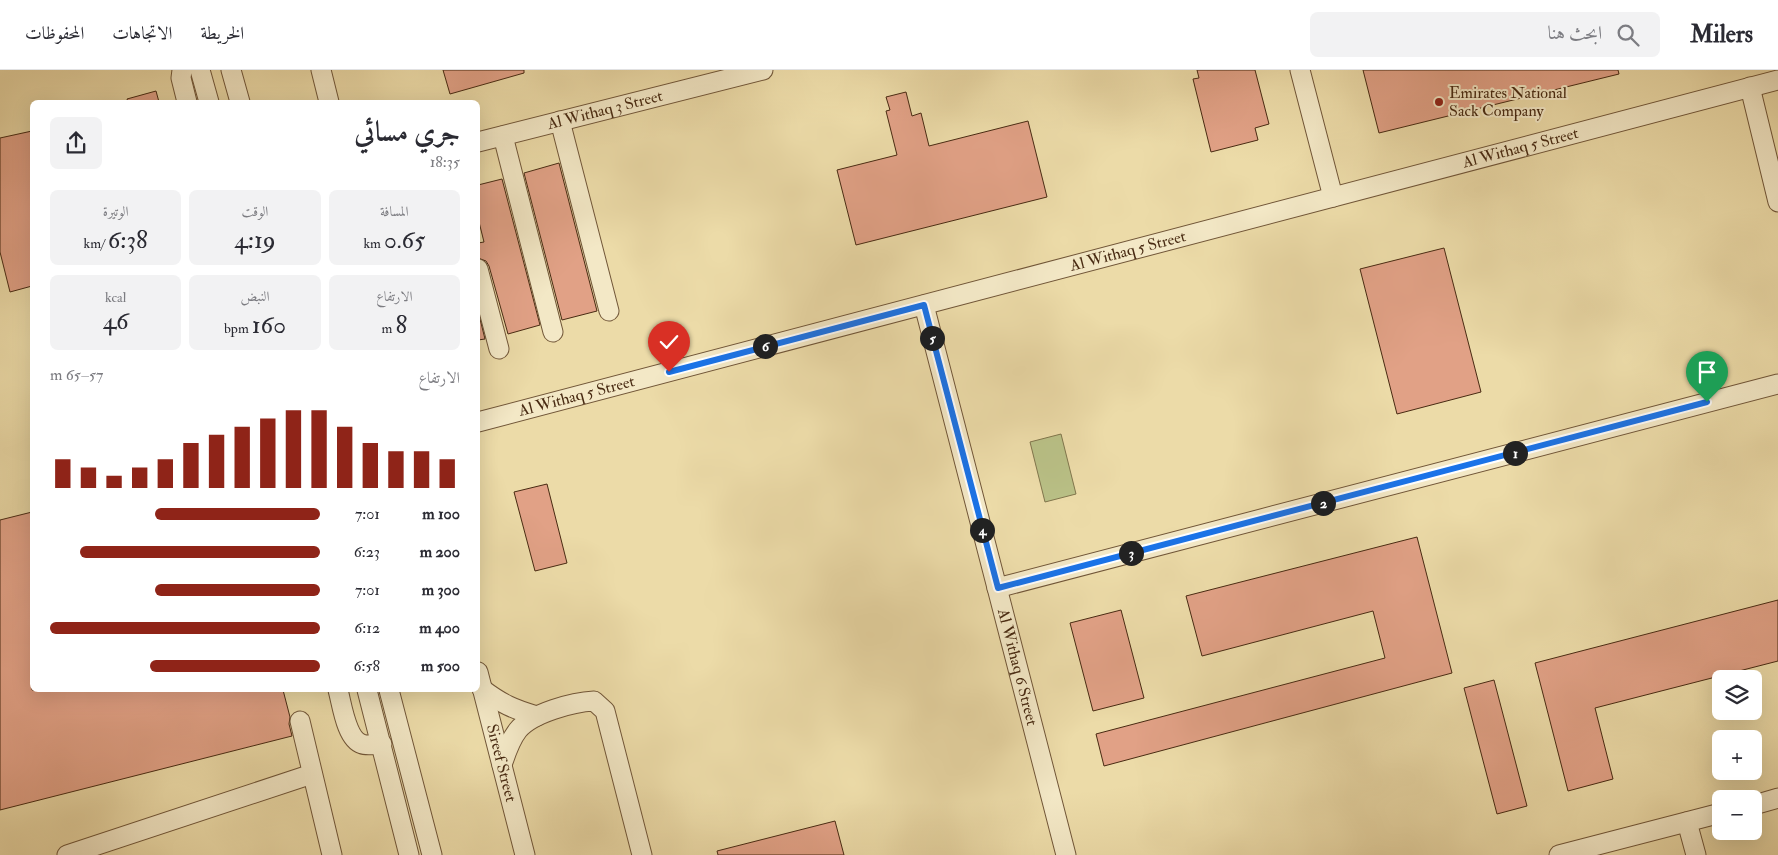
<!DOCTYPE html>
<html lang="ar">
<head>
<meta charset="utf-8">
<style>
	:root { --surface:#fff; --page:#f2f2f3; --text:#2b2b33; --muted:#7c7c81; --line:#e1e1e2; --accent:#8f2418 }
	body { margin:0; font-family:"IM FELL Double Pica",Amiri,serif; background:var(--page); color:var(--text); direction:rtl; height:100vh; display:flex; flex-direction:column; font-size:19px; white-space:nowrap }
	* { box-sizing:border-box; margin:0 }
	p { font-size:16px; color:var(--muted) }
	.icon { flex:none; width:28px; height:28px; fill:none; stroke:currentColor; stroke-width:2; stroke-linecap:round; stroke-linejoin:round }
	.map { position:relative; flex:1; overflow:hidden; direction:ltr }
	.details { position:absolute; left:30px; top:30px; width:450px; height:592px; display:flex; flex-direction:column; background:var(--surface); border-radius:8px; box-shadow:0 5px 20px #0002; direction:rtl }
	.details>* { flex:none }
	.tools { position:absolute; left:1712px; top:600px; display:grid; gap:10px }
	.tools a { display:grid; place-items:center; width:50px; height:50px; border-radius:8px; background:var(--surface); box-shadow:0 5px 20px #0002; font-size:25px }
	.pin { position:absolute; display:grid; place-items:center; width:42px; height:42px; color:#fff; margin:-51px -21px; border-radius:50% 50% 50% 0; rotate:-45deg; box-shadow:0 0 5px #0007 }
	.pin .icon { rotate:45deg }
	.km { position:absolute; width:25px; height:25px; margin:-12px; border-radius:50%; background:#222; color:#fff; font-size:14px; line-height:25px; text-align:center }
	.round { display:grid; place-items:center; flex:none; width:52px; height:52px; border-radius:8px; background:var(--page) }
	.headline { display:flex; align-items:center; justify-content:space-between; height:85px; padding:0 20px }
	h1 { font-size:28px; font-weight:600; line-height:38px }
	.figures { display:grid; grid-template-columns:repeat(3,1fr); gap:8px; height:85px; padding:5px 20px }
	.figures div { display:grid; align-content:center; border-radius:8px; background:var(--page); text-align:center }
	.figures b { font-size:25px; font-weight:600 }
	.figures small { font-size:14px; font-weight:400 }
	.figures p { font-size:14px }
	.chart { height:140px; padding:10px 20px }
	.chart p { display:flex; justify-content:space-between }
	.chart svg { width:100%; height:90px; margin-top:5px; stroke:var(--accent); stroke-width:6 }
	ul { padding:0 20px; list-style:none; font-size:16px }
	li { display:grid; grid-template-columns:80px 60px 1fr; align-items:center; height:38px }
	li i { height:12px; border-radius:6px; background:var(--accent) }
	header { display:flex; align-items:center; gap:30px; box-sizing:border-box; height:70px; padding:0 25px; background:var(--surface); border-bottom:1px solid var(--line) }
	header strong { font-size:24px }
	nav { display:flex; gap:28px; margin-inline-start:auto; font-size:18px }
	.search { width:350px; height:45px; background:var(--page); display:flex; align-items:center; gap:12px; box-sizing:border-box; padding:0 18px; border-radius:8px; color:var(--muted); font-size:19px }
	.map>svg:first-child { display:block }
	.pitch { fill:#b9c086; stroke:#80754c }
	.building { fill:#e1a186; stroke:#482a12 }
	.lines { fill:none; stroke-linecap:round; stroke-linejoin:round }
	.minor-casing { stroke:#715638; stroke-width:21 }
	.minor { stroke:#f3e8c6; stroke-width:19 }
	.route-casing { stroke:#fff; stroke-width:10 }
	.route { stroke:#1a73e8; stroke-width:6 }
	.poi-dot { fill:#8f2418; stroke:#f3e8c6; stroke-width:2 }
	.labels { text-anchor:middle; dominant-baseline:central; stroke-width:4; stroke-linejoin:round; paint-order:stroke }
	.poi-label { font-size:16px; fill:#482a12; stroke:#f3e8c6; text-anchor:start }
	.street-label { font-size:16px; fill:#482a12; stroke:#f3e8c6 }
</style>
</head>
<body>
<header>
<strong>Milers</strong>
<div class="search"><svg class="icon" aria-label="search" viewBox="0 0 24 24"><circle cx="10" cy="10" r="6"/><path d="M15 15l6 6"/></svg>ابحث هنا</div>
<nav><a>الخريطة</a><a>الاتجاهات</a><a>المحفوظات</a></nav>
</header>
<div class="map">
<svg width="1778" height="785" viewBox="0 0 1778 785">
	<rect width="100%" height="100%" fill="#ecdba8"/>
	<filter id="stains"><feTurbulence type="fractalNoise" baseFrequency=".004" numOctaves="4"/><feColorMatrix values="0 0 0 0 .2 0 0 0 0 .09 0 0 0 0 .02 0 0 0 .5 -.17"/></filter>
	<radialGradient id="worn" r=".72"><stop offset=".6" stop-color="#630" stop-opacity="0"/><stop offset="1" stop-color="#630" stop-opacity=".3"/></radialGradient>
	<!-- pitch -->
	<path class="pitch" d="M1061,364l15,60 -31,8 -15,-60z"/>
	<!-- building -->
	<g class="building">
		<path d="M443,0h81v3l-74,21z"/>
		<path d="M1197,0h58l14,54 -14,4 3,12 -47,12 -18,-73 6,-1z"/>
		<path d="M1363,0h255l1,4 -240,59z"/>
		<path d="M156,21l3,11h-31l-1,-3z"/>
		<path d="M906,22l6,24 9,-3 8,33 99,-25 19,76 -191,48 -19,-75 60,-15 -11,-44 4,-1 -4,-13z"/>
		<path d="M32,61v155l-22,6 -10,-40v-114z"/>
		<path d="M559,93l38,148 -35,9 -38,-147z"/>
		<path d="M502,109l38,146 -32,9 -19,-68 -3,-5 -8,-3v-15l6,-1 -6,-24v-33z"/>
		<path d="M1444,178l37,144 -84,22 -37,-145z"/>
		<path d="M478,241l7,28 -7,1z"/>
		<path d="M547,414l20,79 -32,8 -21,-79z"/>
		<path d="M32,442v178h251l7,27 -1,7 3,12 -292,74v-290z"/>
		<path d="M1417,467l35,136 -348,93 -8,-32 289,-76 -12,-47 -171,45 -16,-60z"/>
		<path d="M1778,530v61l-183,47 18,71 -45,12 -33,-128z"/>
		<path d="M1121,540l23,88 -51,13 -23,-88z"/>
		<path d="M1494,610l33,126 -30,8 -33,-126z"/>
		<path d="M835,751l9,34h-126l-1,-4z"/>
	</g>
	<g class="lines">
		<defs>
			<g id="minor">
				<path d="M182,0l-1,8 6,24"/>
				<path d="M200,0l9,32"/>
				<path d="M231,0l9,32"/>
				<path d="M321,0l8,32"/>
				<path d="M1300,0l33,127"/>
				<path d="M1750,17l28,115"/>
				<path d="M560,51l49,190"/>
				<path d="M503,66l50,196"/>
				<path id="s1" d="M478,72l285,-72"/>
				<path d="M478,199l21,80"/>
				<path id="s2" d="M924,235l142,550"/>
				<path id="s3" d="M478,352l1300,-342"/>
				<path d="M997,518l781,-204"/>
				<path id="s4" d="M478,602l47,183"/>
				<path d="M482,619c20,15 31,20 55,27"/>
				<path d="M338,620c4,14 8,49 24,54 5,2 14,0 20,0"/>
				<path d="M367,620l42,165"/>
				<path d="M389,620l43,165"/>
				<path d="M300,651l32,134"/>
				<path d="M502,695c4,-12 8,-25 16,-35 14,-17 55,-28 76,-29l11,10 37,144"/>
				<path d="M1754,735l24,-7"/>
				<path d="M1687,752l9,33"/>
				<path d="M67,785l245,-81"/>
				<path d="M1559,785l162,-42"/>
			</g>
		</defs>
		<!-- minor casing -->
		<use href="#minor" class="minor-casing"/>
		<!-- minor -->
		<use href="#minor" class="minor"/>
	</g>
	<g class="lines">
		<defs>
			<path id="route" d="M669,302l255,-67 74,283 709,-186"/>
		</defs>
		<!-- route casing -->
		<use href="#route" class="route-casing"/>
		<!-- route -->
		<use href="#route" class="route"/>
	</g>
	<!-- markers -->
	<circle class="poi-dot" cx="1439" cy="32" r="5"/>
	<g class="labels">
		<!-- poi labels -->
		<g class="poi-label">
			<text x="1449" y="23">Emirates National<tspan x="1449" dy="18">Sack Company</tspan></text>
		</g>
		<!-- street labels -->
		<g class="street-label">
			<text stroke="none"><textPath href="#s1" startOffset="131">Al Withaq 3 Street</textPath></text>
			<text stroke="none"><textPath href="#s3" startOffset="1078">Al Withaq 5 Street</textPath></text>
			<text stroke="none"><textPath href="#s3" startOffset="672">Al Withaq 5 Street</textPath></text>
			<text stroke="none"><textPath href="#s3" startOffset="102">Al Withaq 5 Street</textPath></text>
			<text stroke="none"><textPath href="#s2" startOffset="374">Al Withaq 6 Street</textPath></text>
			<text stroke="none"><textPath href="#s4" startOffset="94">Sireef Street</textPath></text>
		</g>
	</g>
	<rect width="100%" height="100%" filter="url(#stains)"/>
	<rect width="100%" height="100%" fill="url(#worn)"/>
</svg>
<div class="tools">
<a><svg class="icon" aria-label="layers" viewBox="0 0 24 24"><path d="M12 4l9 5-9 5-9-5zM3 14l9 5 9-5"/></svg></a>
<a>+</a>
<a>−</a>
</div>
<div class="pin" style="left:1707px;top:332px;background:#1e9e55"><svg class="icon" aria-label="arrive" viewBox="0 0 24 24"><path d="M6 21V4h12l-3 4 3 4H6"/></svg></div>
<div class="pin" style="left:669px;top:302px;background:#d93025"><svg class="icon" aria-label="check" viewBox="0 0 24 24"><path d="M5 12l5 5 9-10"/></svg></div>
<b class="km" style="left:1515px;top:383px">1</b>
<b class="km" style="left:1323px;top:433px">2</b>
<b class="km" style="left:1131px;top:483px">3</b>
<b class="km" style="left:982px;top:460px">4</b>
<b class="km" style="left:932px;top:268px">5</b>
<b class="km" style="left:765px;top:276px">6</b>
<section class="details">
<div class="headline"><div><h1>جري مسائي</h1><p>18:35</p></div><a class="round"><svg class="icon" aria-label="share" viewBox="0 0 24 24"><path d="M12 15V3M7 8l5-5 5 5M5 13v7h14v-7"/></svg></a></div>
<div class="figures">
<div><p>المسافة</p><b>0.65<small> km</small></b></div>
<div><p>الوقت</p><b>4:19</b></div>
<div><p>الوتيرة</p><b>6:38<small> /km</small></b></div>
</div>
<div class="figures">
<div><p>الارتفاع</p><b>8<small> m</small></b></div>
<div><p>النبض</p><b>160<small> bpm</small></b></div>
<div><p>kcal</p><b>46</b></div>
</div>
<div class="chart"><p><span>الارتفاع</span>57–65 m</p>
<svg viewBox="0 0 160 44" preserveAspectRatio="none"><path d="M5 44V30M15 44V34M25 44V38M35 44V34M45 44V30M55 44V22M65 44V18M75 44V14M85 44V10M95 44V6M105 44V6M115 44V14M125 44V22M135 44V26M145 44V26M155 44V30"/></svg>
</div>
<ul>
<li><b>100 m</b>7:01<i style="width:61%"></i></li>
<li><b>200 m</b>6:23<i style="width:89%"></i></li>
<li><b>300 m</b>7:01<i style="width:61%"></i></li>
<li><b>400 m</b>6:12<i style="width:100%"></i></li>
<li><b>500 m</b>6:58<i style="width:63%"></i></li>
</ul>
</section>
</div>
</body>
</html>
